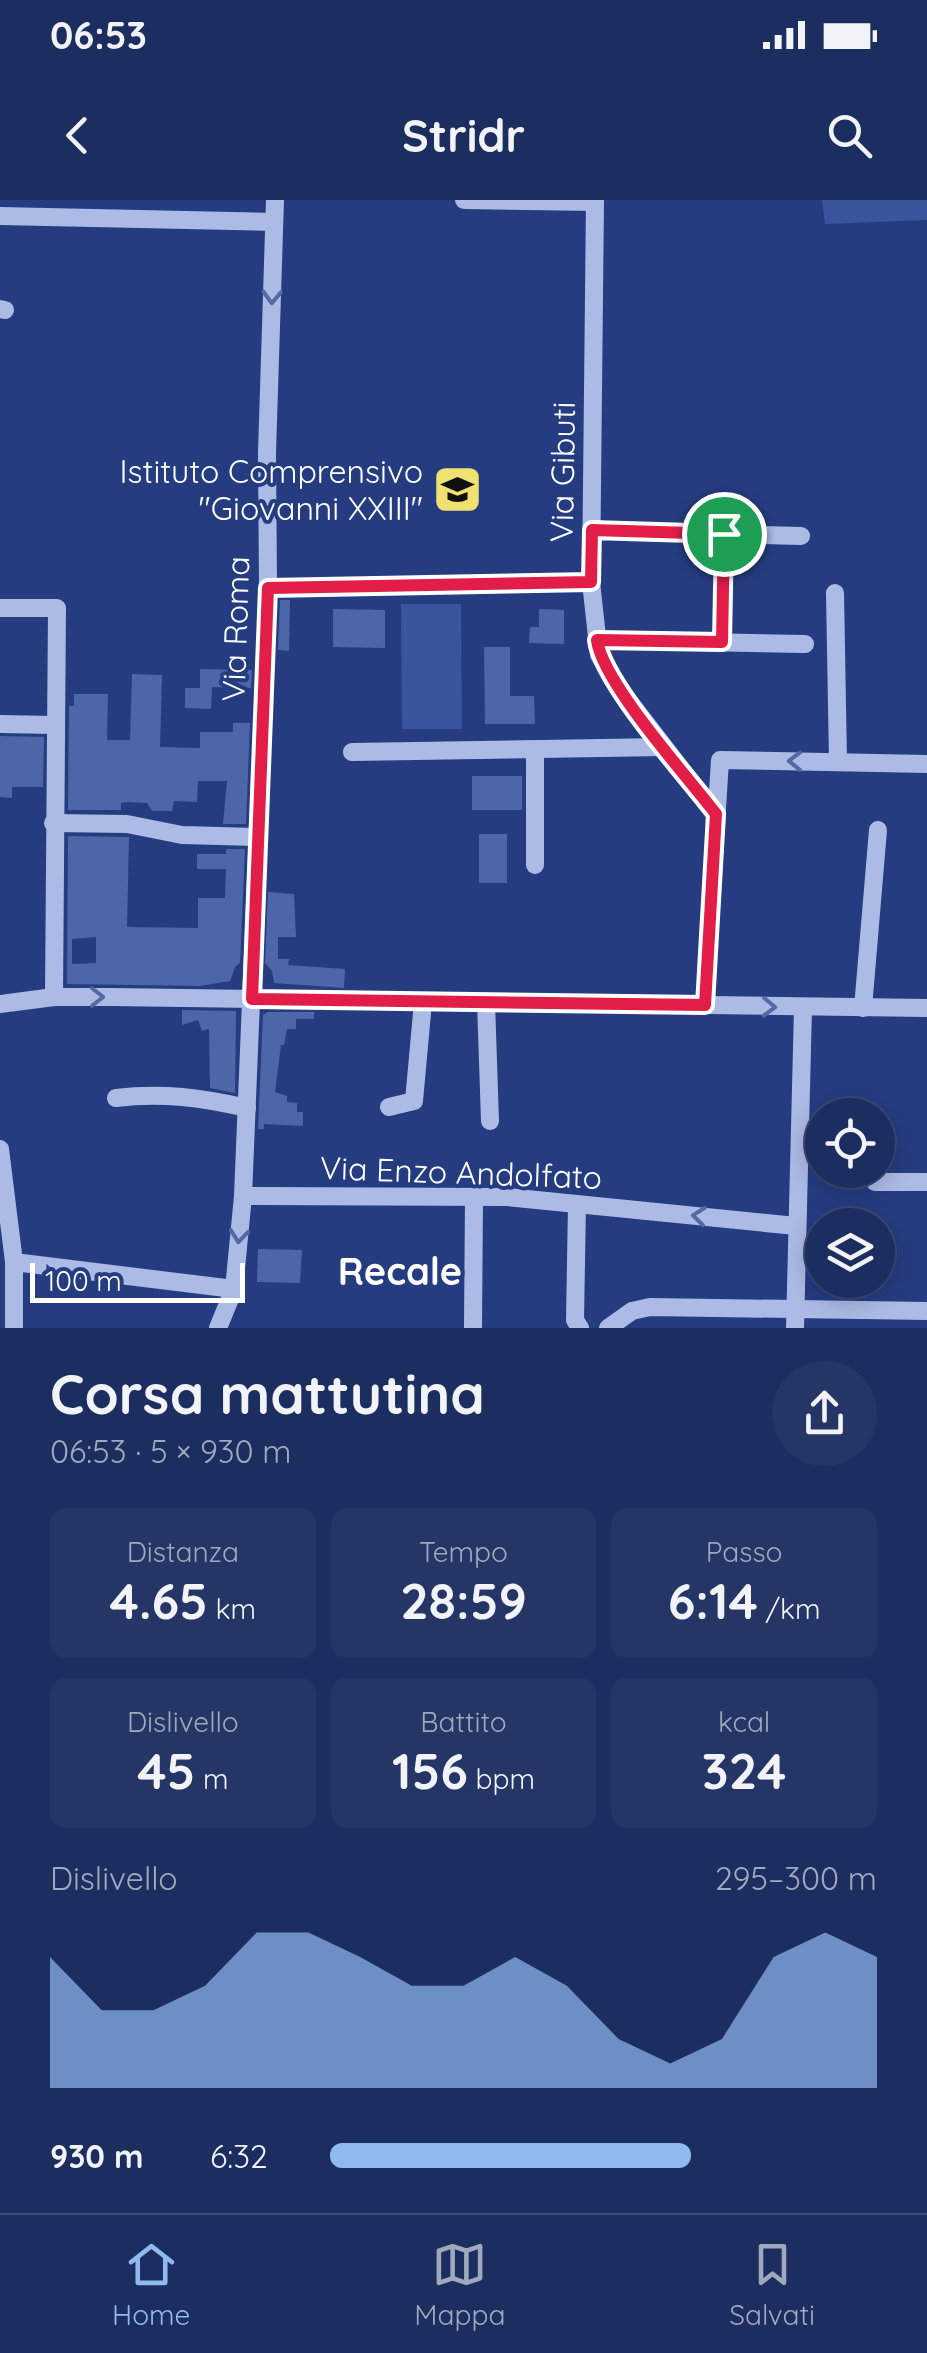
<!DOCTYPE html>
<html lang="it">
<head>
<meta charset="utf-8">
<style>
	:root { --surface:#1c2d60; --page:#253566; --text:#f1f3f6; --muted:#a0a8bd; --line:#3a4975; --accent:#90b9f0 }
	body { margin:0; font-family:Quicksand,sans-serif; background:var(--page); color:var(--text); height:100vh; display:flex; flex-direction:column; font-size:38px; white-space:nowrap }
	* { box-sizing:border-box; margin:0 }
	p { font-size:32px; color:var(--muted) }
	.icon { flex:none; width:55px; height:55px; fill:none; stroke:currentColor; stroke-width:2; stroke-linecap:round; stroke-linejoin:round }
	.map { position:relative; height:1128px; overflow:hidden }
	.drawer { display:flex; flex-direction:column; background:var(--surface); flex:1 }
	.drawer>* { flex:none }
	.buttons { position:absolute; left:805px; top:898px; display:grid; gap:20px }
	.buttons a { display:grid; place-items:center; width:90px; height:90px; border-radius:50%; background:var(--surface); box-shadow:0 5px 25px #0003,0 0 0 2px var(--line); font-size:50px }
	.scale { position:absolute; left:30px; bottom:25px; width:215px; box-sizing:border-box; padding-left:10px; border:5px solid #fff; border-top:0; font-size:28px; line-height:35px; white-space:nowrap; color:#fff; -webkit-text-stroke:8px #253c80; paint-order:stroke }
	.pin { position:absolute; display:grid; place-items:center; width:85px; height:85px; color:#fff; margin:-42px; border:5px solid #fff; border-radius:50%; box-shadow:0 2px 10px #0007 }
	.round { display:grid; place-items:center; flex:none; width:105px; height:105px; border-radius:52px; background:var(--page) }
	.head { display:flex; align-items:center; justify-content:space-between; height:170px; padding:0 50px }
	h1 { font-size:55px; font-weight:700; line-height:75px }
	.metrics { display:grid; grid-template-columns:repeat(3,1fr); gap:15px; height:170px; padding:10px 50px }
	.metrics div { display:grid; align-content:center; border-radius:15px; background:var(--page); text-align:center }
	.metrics b { font-size:50px; font-weight:700 }
	.metrics small { font-size:28px; font-weight:400 }
	.metrics p { font-size:28px }
	.chart { height:280px; padding:20px 50px }
	.chart p { display:flex; justify-content:space-between }
	.chart svg { width:100%; height:180px; margin-top:10px; fill:var(--accent); opacity:.7 }
	ul { padding:0 50px; list-style:none; font-size:32px }
	li { display:grid; grid-template-columns:160px 120px 1fr; align-items:center; height:75px }
	li i { height:25px; border-radius:12px; background:var(--accent) }
	.status { display:flex; justify-content:space-between; align-items:center; height:70px; padding:0 50px; background:var(--surface); direction:ltr }
	.status svg { height:28px; fill:currentColor }
	header { display:flex; justify-content:space-between; align-items:center; height:130px; padding:0 50px; background:var(--surface); font-size:45px; font-weight:700 }
	.dock { display:flex; justify-content:space-around; align-items:center; height:140px; border-top:2px solid var(--line); background:var(--surface); font-size:28px; color:var(--muted) }
	.dock a { display:grid; justify-items:center; gap:5px }
	.dock .on { color:var(--accent) }
	.map>svg:first-child { display:block }
	.green { fill:#3a549d }
	.building { fill:#4d66a8; fill-rule:evenodd }
	.lines { fill:none; stroke-linecap:round; stroke-linejoin:round }
	.minor { stroke:#acbbe6; stroke-width:18 }
	.oneway { stroke:#5468a4 }
	.route-casing { stroke:#fff; stroke-width:20 }
	.route { stroke:#e11d48; stroke-width:12 }
	.labels { text-anchor:middle; dominant-baseline:central; stroke-width:8; stroke-linejoin:round; paint-order:stroke }
	.poi-label { font-size:32px; fill:#fff; stroke:#253c80; text-anchor:end }
	.street-label { font-size:32px; fill:#fff; stroke:#253c80 }
	.quarter-label { font-size:38px; font-weight:bold; fill:#fff; stroke:#253c80 }
</style>
</head>
<body>
<div class="status"><b>06:53</b><svg viewBox="0 0 49 12"><path d="M0 12V9h3v3zM5 12V6h3v6zM10 12V3h3v9zM15 12V0h3v12zM26 1h20v11H26zM47 4h2v5h-2z"/></svg></div>
<header><svg class="icon" aria-label="back" viewBox="0 0 24 24"><path d="M15 5l-7 7 7 7"/></svg>Stridr<svg class="icon" aria-label="search" viewBox="0 0 24 24"><circle cx="10" cy="10" r="6"/><path d="M15 15l6 6"/></svg></header>
<div class="map">
<svg width="927" height="1128" viewBox="0 0 927 1128">
	<rect width="100%" height="100%" fill="#253c80"/>
	<!-- green -->
	<g class="green">
		<path d="M822,0h105v20l-102,4z"/>
		<path d="M401,404h60l1,125h-60z"/>
	</g>
	<!-- building -->
	<g class="building">
		<path d="M280,400h10l-1,51 -11,-1z"/>
		<path d="M333,409l52,1v38l-52,-1z"/>
		<path d="M539,409l25,1v34l-35,-1 1,-16h9z"/>
		<path d="M484,447h26v49h24l1,28h-50z"/>
		<path d="M200,469l52,1 -1,18 -39,-1 -1,22 -26,-1v-20h15z"/>
		<path d="M132,474l30,1 -2,72 40,1v-16h33v-9h17l-4,101h-23l4,-43h-29l-1,21 -23,-1 -2,10h-20l-5,-8 -19,-1 -7,1v7h-53l1,-104h5v-12h34l-1,46h23z"/>
		<path d="M0,536l44,1 -1,50h-31v11l-12,-1z"/>
		<rect x="472" y="576" width="50" height="34"/>
		<rect x="479" y="634" width="28" height="49"/>
		<path d="M68,636l61,1 -2,90 71,1v-30h27l1,-29h-29v-15h29v-5h19l-5,114 -5,4 -5,14 -30,5 -133,-2zM96,737v26l-24,1v-25z"/>
		<path d="M268,692l26,2 2,43h-18v22h11l-1,6 57,4 -1,19 -70,-5 -2,-12 -7,-8z"/>
		<path d="M182,810l54,1 -1,82 -25,-5 -1,-59 -7,2 -4,-11 -16,5z"/>
		<path d="M268,812h46v7h-18v10h-9l-3,16h-3l-6,47 12,4v6l10,1v9h6v14l-39,-2v5h-6l5,-114z"/>
		<path d="M258,1049l44,1 -2,33 -43,-1z"/>
	</g>
	<g class="lines">
		<!-- minor -->
		<g class="minor">
			<path d="M464,0l131,2"/>
			<path d="M595,0l-4,382 8,73 19,32 98,127"/>
			<path d="M0,16l274,6"/>
			<path d="M0,109l5,1"/>
			<path d="M592,330l209,6"/>
			<path d="M268,388l323,-6"/>
			<path d="M835,393l3,169"/>
			<path d="M0,408h57l-3,389"/>
			<path d="M597,440l208,4"/>
			<path d="M722,443l2,-110"/>
			<path d="M0,524l54,1"/>
			<path d="M535,550v115"/>
			<path d="M352,552l312,-5"/>
			<path d="M53,623l74,1 55,11 75,2"/>
			<path d="M486,802l4,119"/>
			<path d="M0,804l54,-7h58l815,11"/>
			<path d="M705,805l15,-245 207,4"/>
			<path d="M863,808l15,-178"/>
			<path d="M116,898c46,-6 87,0 131,10"/>
			<path d="M389,907l25,-6 9,-99"/>
			<path d="M0,949l14,113 220,27"/>
			<path d="M875,982h52"/>
			<path d="M243,996l264,1 289,29"/>
			<path d="M577,1004l-2,116 5,8"/>
			<path d="M14,1062v66"/>
			<path d="M218,1128l16,-39 9,-93 25,-608 -1,-135 8,-253"/>
			<path d="M473,1128l1,-130"/>
			<path d="M608,1128l24,-17 18,-4 277,4"/>
			<path d="M795,1128l8,-320"/>
		</g>
	</g>
	<!-- one-way arrows -->
	<defs><path id="oneway-chevron" d="M-2-3.5L2.5 0L-2 3.5" fill="none" stroke-width="1.6" stroke-linecap="round" stroke-linejoin="round" transform="scale(2.5)"/></defs>
	<g class="oneway">
		<use href="#oneway-chevron" transform="translate(272 97) rotate(92)"/>
		<use href="#oneway-chevron" transform="translate(795 561) rotate(-179)"/>
		<use href="#oneway-chevron" transform="translate(97 797)"/>
		<use href="#oneway-chevron" transform="translate(769 807) rotate(2)"/>
		<use href="#oneway-chevron" transform="translate(699 1016) rotate(-174)"/>
		<use href="#oneway-chevron" transform="translate(239 1036) rotate(96)"/>
	</g>
	<g class="lines">
		<defs>
			<path id="route" d="M592,330l132,4 -2,108 -125,-2c5,42 90,136 119,174l-11,191 -453,-6 16,-411 323,-6z"/>
		</defs>
		<!-- route casing -->
		<use href="#route" class="route-casing"/>
		<!-- route -->
		<use href="#route" class="route"/>
	</g>
	<!-- icons -->
	<defs>
		<symbol id="school-square" viewBox="-11 -11 22 22"><rect x="-9" y="-9" width="18" height="18" rx="4" fill="#f0e270" stroke="#253c80"/><path d="M0-5L7-2L0 1L-7-2ZM-4 1L0 2.5L4 1V4Q0 6-4 4Z" fill="#111"/></symbol>
	</defs>
	<g fill-rule="evenodd">
		<use href="#school-square" x="430" y="262" width="55" height="55"/>
	</g>
	<g class="labels">
		<!-- poi labels -->
		<g class="poi-label">
			<text x="423" y="271">Istituto Comprensivo<tspan x="423" dy="37">"Giovanni XXIII"</tspan></text>
		</g>
		<!-- street labels -->
		<g class="street-label">
			<text transform="translate(562 272) rotate(-89)">Via Gibuti</text>
			<text transform="translate(235 429) rotate(-88)">Via Roma</text>
			<text transform="translate(461 972) rotate(2)">Via Enzo Andolfato</text>
		</g>
		<!-- quarter labels -->
		<g class="quarter-label">
			<text x="400" y="1071">Recale</text>
		</g>
	</g>
</svg>
<div class="buttons">
<a><svg class="icon" aria-label="locate" viewBox="0 0 24 24"><circle cx="12" cy="12" r="6"/><path d="M12 2v4M12 18v4M2 12h4M18 12h4"/></svg></a>
<a><svg class="icon" aria-label="layers" viewBox="0 0 24 24"><path d="M12 4l9 5-9 5-9-5zM3 14l9 5 9-5"/></svg></a>
</div>
<div class="scale">100 m</div>
<div class="pin" style="left:724px;top:334px;background:#1e9e55"><svg class="icon" aria-label="arrive" viewBox="0 0 24 24"><path d="M6 21V4h12l-3 4 3 4H6"/></svg></div>
</div>
<section class="drawer">
<div class="head"><div><h1>Corsa mattutina</h1><p>06:53 · 5 × 930 m</p></div><a class="round"><svg class="icon" aria-label="share" viewBox="0 0 24 24"><path d="M12 15V3M7 8l5-5 5 5M5 13v7h14v-7"/></svg></a></div>
<div class="metrics">
<div><p>Distanza</p><b>4.65<small> km</small></b></div>
<div><p>Tempo</p><b>28:59</b></div>
<div><p>Passo</p><b>6:14<small> /km</small></b></div>
</div>
<div class="metrics">
<div><p>Dislivello</p><b>45<small> m</small></b></div>
<div><p>Battito</p><b>156<small> bpm</small></b></div>
<div><p>kcal</p><b>324</b></div>
</div>
<div class="chart"><p><span>Dislivello</span>295–300 m</p>
<svg viewBox="0 0 160 44" preserveAspectRatio="none"><path d="M0 44V12L10 25L20 25L30 19L40 6L50 6L60 12L70 19L80 19L90 12L100 19L110 32L120 38L130 32L140 12L150 6L160 12V44z"/></svg>
</div>
<ul>
<li><b>930 m</b>6:32<i style="width:66%"></i></li>
</ul>
</section>
<nav class="dock">
<a class="on"><svg class="icon" aria-label="home" viewBox="0 0 24 24"><path d="M3 11l9-7 9 7M6 9v11h12V9"/></svg>Home</a>
<a><svg class="icon" aria-label="map" viewBox="0 0 24 24"><path d="M3 6l6-2 6 2 6-2v14l-6 2-6-2-6 2zM9 4v14M15 6v14"/></svg>Mappa</a>
<a><svg class="icon" aria-label="saved" viewBox="0 0 24 24"><path d="M7 4h10v16l-5-4-5 4z"/></svg>Salvati</a>
</nav>
</body>
</html>
